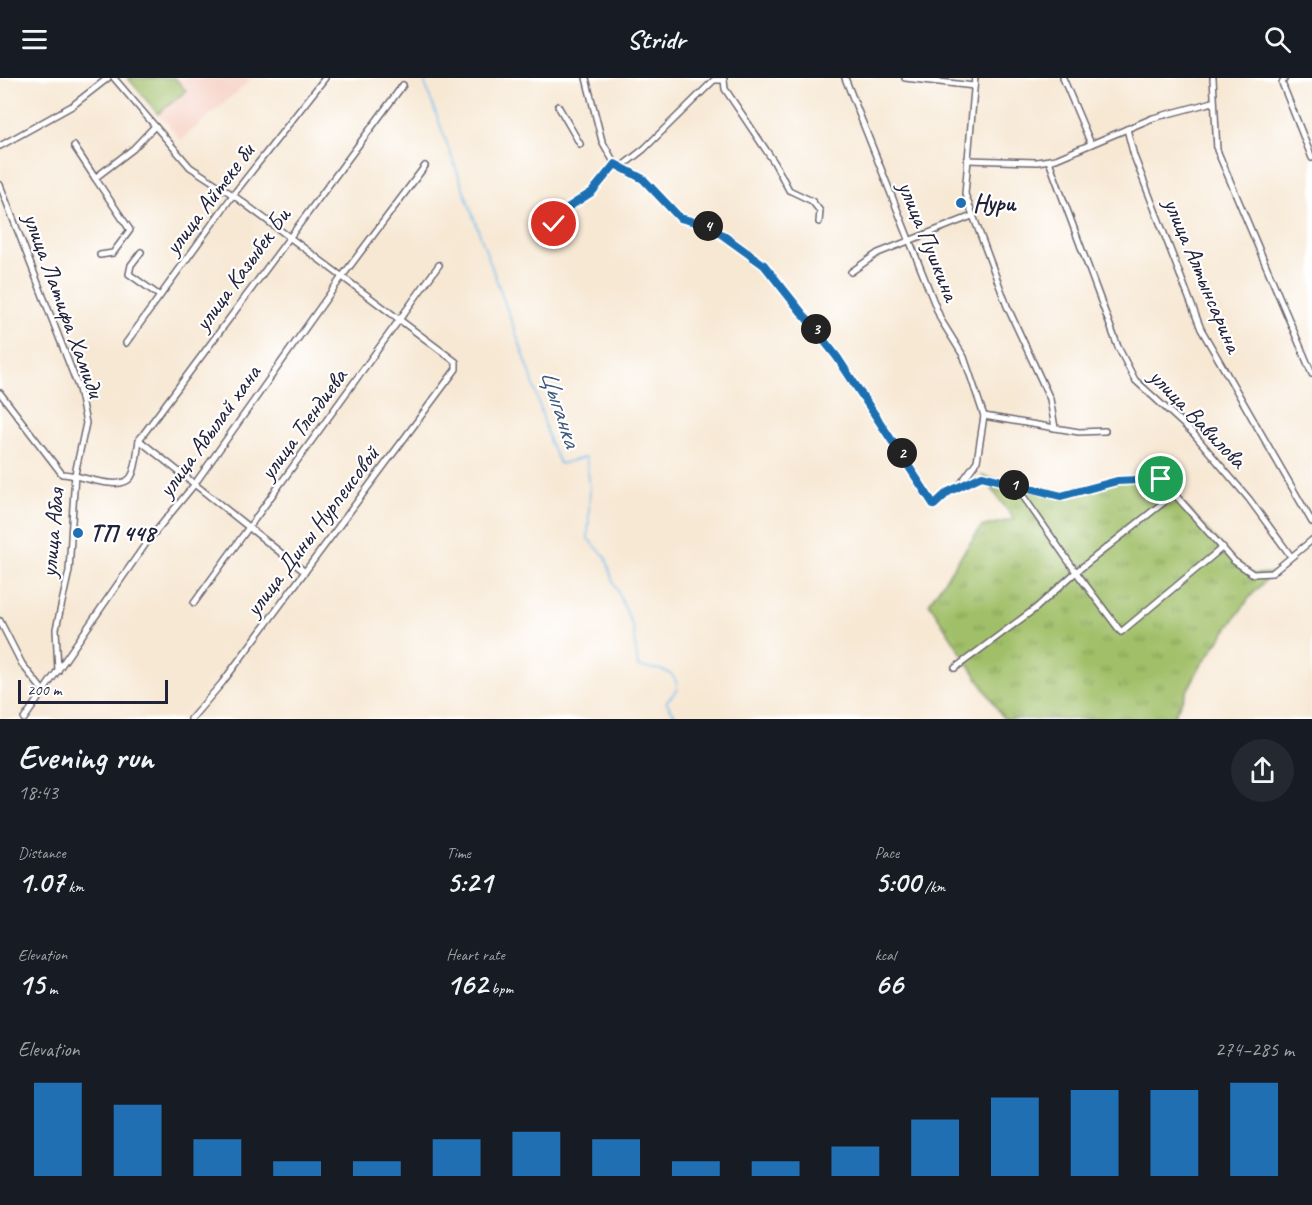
<!DOCTYPE html>
<html lang="en">
<head>
<meta charset="utf-8">
<style>
	:root { --surface:#171b24; --page:#242831; --text:#f1f3f6; --muted:#9ea1a6; --accent:#1f6fb2 }
	body { margin:0; font-family:Caveat,sans-serif; background:var(--page); color:var(--text); height:100vh; display:flex; flex-direction:column; font-size:22px; white-space:nowrap }
	* { box-sizing:border-box; margin:0 }
	p { font-size:20px; color:var(--muted) }
	.icon { flex:none; width:33px; height:33px; fill:none; stroke:currentColor; stroke-width:2; stroke-linecap:round; stroke-linejoin:round }
	.map { position:relative; height:641px; overflow:hidden }
	.sheet { display:flex; flex-direction:column; background:var(--surface); flex:1 }
	.sheet>* { flex:none }
	.scale { position:absolute; left:18px; bottom:15px; width:150px; box-sizing:border-box; padding-left:6px; border:3px solid #22223b; border-top:0; font-size:16px; line-height:21px; white-space:nowrap; color:#22223b; -webkit-text-stroke:4px #fff; paint-order:stroke }
	.pin { position:absolute; display:grid; place-items:center; width:51px; height:51px; color:#fff; margin:-26px; border:3px solid #fff; border-radius:50%; box-shadow:0 2px 6px #0007 }
	.km { position:absolute; width:30px; height:30px; margin:-15px; border-radius:50%; background:#222; color:#fff; font-size:16px; line-height:30px; text-align:center }
	.round { display:grid; place-items:center; flex:none; width:63px; height:63px; border-radius:32px; background:var(--page) }
	.headline { display:flex; align-items:center; justify-content:space-between; height:102px; padding:0 18px }
	h1 { font-size:33px; font-weight:600; line-height:45px }
	.metrics { display:grid; grid-template-columns:repeat(3,1fr); gap:9px; height:102px; padding:6px 18px }
	.metrics div { display:grid; align-content:center }
	.metrics b { font-size:30px; font-weight:600 }
	.metrics small { font-size:16px; font-weight:400 }
	.metrics p { font-size:16px }
	.chart { height:168px; padding:12px 18px }
	.chart p { display:flex; justify-content:space-between }
	.chart svg { width:100%; height:108px; margin-top:6px; stroke:var(--accent); stroke-width:6 }
	header { display:flex; justify-content:space-between; align-items:center; height:78px; padding:0 18px; background:var(--surface); font-size:27px; font-weight:600 }
	.map>svg:first-child { display:block }
	.built { fill:#f6d1c5 }
	.grass { fill:url(#grass-tufts); stroke:#617052; stroke-width:1.5 }
	.pitch { fill:#a0bf68; stroke:#617052; stroke-width:1.5 }
	.lines { fill:none; stroke-linecap:round; stroke-linejoin:round }
	.stream { stroke:#76bded; stroke-width:1.5 }
	.minor-casing { stroke:#6d6771; stroke-width:8 }
	.minor { stroke:#fff; stroke-width:5 }
	.route-casing { stroke:#fff; stroke-width:12 }
	.route { stroke:#1f6fb2; stroke-width:8 }
	.poi-dot { fill:#1f6fb2; stroke:#fff; stroke-width:2 }
	.labels { text-anchor:middle; dominant-baseline:central; stroke-width:4.5; stroke-linejoin:round; paint-order:stroke }
	.street-label { font-size:24px; fill:#22223b; stroke:#fff }
	.poi-label { font-size:24px; font-weight:bold; fill:#22223b; stroke:#fff; text-anchor:start }
	.water-label { font-size:26px; font-style:italic; fill:#3f5879; stroke:#fff }
</style>
</head>
<body>
<header><svg class="icon" aria-label="menu" viewBox="0 0 24 24"><path d="M4 6h16M4 12h16M4 18h16"/></svg>Stridr<svg class="icon" aria-label="search" viewBox="0 0 24 24"><circle cx="10" cy="10" r="6"/><path d="M15 15l6 6"/></svg></header>
<div class="map">
<svg width="1312" height="641" viewBox="0 0 1312 641">
	<defs>
		<pattern id="grass-tufts" width="24" height="20" patternUnits="userSpaceOnUse" patternTransform="scale(1.5)"><rect width="24" height="20" fill="#a0bf68"/><path d="M3 7l-1-3M5 7V3M7 7l1-3M15 17l-1-3M17 17v-4M19 17l1-3" fill="none" stroke="#829b57"/></pattern>
	</defs>
	<rect width="100%" height="100%" fill="#fff"/>
	<filter id="ink" filterUnits="userSpaceOnUse"><feTurbulence type="fractalNoise" baseFrequency=".0167" numOctaves="2"/><feDisplacementMap in="SourceGraphic" scale="12" xChannelSelector="R" yChannelSelector="G"/><feConvolveMatrix kernelMatrix="1 2 1 2 8 2 1 2 1" color-interpolation-filters="sRGB"/></filter>
	<filter id="wash" filterUnits="userSpaceOnUse"><feTurbulence type="fractalNoise" baseFrequency=".008" numOctaves="4" result="noise"/><feDisplacementMap in="SourceGraphic" scale="24" xChannelSelector="R" yChannelSelector="G"/><feGaussianBlur stdDeviation="1.35" result="paint"/><feColorMatrix in="noise" values="0 0 0 0 0 0 0 0 0 0 0 0 0 0 0 0 0 1.4 0 .05"/><feComposite in="paint" operator="in"/></filter>
	<g filter="url(#wash)">
		<rect width="100%" height="100%" fill="#f7e8d4"/>
		<!-- built -->
		<path class="built" d="M128,0h125l-72,62z"/>
		<!-- grass -->
		<path class="grass" d="M982,398l79,20 56,-15 44,-2 74,82 18,13 19,-1 -22,24 -50,70 -28,52h-168l-75,-116 52,-76 33,-8z"/>
		<!-- pitch -->
		<path class="pitch" d="M128,0h47l11,13 -28,23z"/>
		<g class="lines">
			<!-- stream -->
			<path class="stream" d="M423,0l108,297 19,68 10,21 26,-7 4,31 -2,51 18,18 6,21 21,49 5,40c19,3 37,0 40,22l-12,13 12,17"/>
		</g>
	</g>
	<g filter="url(#ink)">
		<g class="lines">
			<defs>
				<g id="minor">
					<path d="M114,0l76,89 43,28 223,167v7l-234,314 -31,36"/>
					<path d="M586,0l16,63 13,23 28,15 37,39 30,8 54,39 73,92 97,148 14,-13 34,-16 79,20 56,-15 44,-2 73,82 19,13 19,-1 40,-33"/>
					<path d="M845,0l96,242 23,37 20,59 -7,45 -18,25"/>
					<path d="M905,0l69,8"/>
					<path d="M975,0l-10,116 42,112 43,93 5,29"/>
					<path d="M1063,0l28,66"/>
					<path d="M1213,0l4,72 95,224"/>
					<path d="M1285,0l-3,5 30,75"/>
					<path d="M724,2l1,9 49,73 15,28 23,11 8,10 -1,11"/>
					<path d="M558,28l22,38"/>
					<path d="M1127,51l7,27 67,173 111,193"/>
					<path d="M0,68l72,-40 36,-28"/>
					<path d="M74,68l21,32 38,-29 22,-23"/>
					<path d="M967,82l70,2 19,-3 97,-41 60,-16"/>
					<path d="M1049,83l69,186 17,33 58,53 56,66 41,56"/>
					<path d="M621,89l23,-18 70,-69h10"/>
					<path d="M95,100l35,52 -17,23 -13,2"/>
					<path d="M0,107l79,204 7,34 -11,51 -6,97 -13,58 2,42"/>
					<path d="M554,146l7,-12 31,-20 23,-28"/>
					<path d="M141,174l-10,13 -2,9 31,22"/>
					<path d="M851,194l27,-19 94,-37"/>
					<path d="M126,265l107,-148 92,-117"/>
					<path d="M0,315l62,81c17,0 58,19 69,3 6,-9 6,-26 8,-37l264,-355"/>
					<path d="M984,338l95,16 26,-1"/>
					<path d="M139,362l166,132"/>
					<path d="M1174,416l-98,78 45,60 102,-85"/>
					<path d="M194,525l245,-338"/>
					<path d="M0,543l22,43 22,28"/>
					<path d="M955,590l81,-60 40,-36 -60,-86"/>
					<path d="M24,641l123,-177 47,-57 147,-207 84,-112"/>
				</g>
			</defs>
			<!-- minor casing -->
			<use href="#minor" class="minor-casing"/>
			<!-- minor -->
			<use href="#minor" class="minor"/>
		</g>
	</g>
	<g class="lines" filter="url(#ink)">
		<defs>
			<path id="route" d="M554,146l7,-12 31,-20 23,-28 28,15 37,39 30,8 54,39 73,92 97,148 14,-13 34,-16 79,20 56,-15 44,-2"/>
		</defs>
		<!-- route casing -->
		<use href="#route" class="route-casing"/>
		<!-- route -->
		<use href="#route" class="route"/>
	</g>
	<!-- markers -->
	<g class="poi-dot">
		<circle cx="961" cy="125" r="6"/>
		<circle cx="78" cy="455" r="6"/>
	</g>
	<g class="labels">
		<!-- street labels -->
		<g class="street-label">
			<text transform="translate(209 121) rotate(-53)">улица Айтеке би</text>
			<text transform="translate(929 163) rotate(68)">улица Пушкина</text>
			<text transform="translate(242 191) rotate(-54)">улица Казыбек Би</text>
			<text transform="translate(1203 197) rotate(67)">улица Алтынсарина</text>
			<text transform="translate(64 227) rotate(70)">улица Латифа Хамиди</text>
			<text transform="translate(1198 340) rotate(46)">улица Вавилова</text>
			<text transform="translate(303 346) rotate(-54)">улица Тлендиева</text>
			<text transform="translate(209 353) rotate(-54)">улица Абылай хана</text>
			<text transform="translate(312 453) rotate(-53)">улица Дины Нурпеисовой</text>
			<text transform="translate(52 455) rotate(-85)">улица Абая</text>
		</g>
		<!-- poi labels -->
		<g class="poi-label">
			<text x="973" y="125">Нури</text>
			<text x="90" y="455">ТП 448</text>
		</g>
		<!-- water labels -->
		<g class="water-label">
			<text transform="translate(561 330) rotate(72)">Цыганка</text>
		</g>
	</g>
</svg>
<div class="scale">200 m</div>
<div class="pin" style="left:1161px;top:401px;background:#1e9e55"><svg class="icon" aria-label="arrive" viewBox="0 0 24 24"><path d="M6 21V4h12l-3 4 3 4H6"/></svg></div>
<div class="pin" style="left:554px;top:146px;background:#d93025"><svg class="icon" aria-label="check" viewBox="0 0 24 24"><path d="M5 12l5 5 9-10"/></svg></div>
<b class="km" style="left:1014px;top:407px">1</b>
<b class="km" style="left:902px;top:375px">2</b>
<b class="km" style="left:816px;top:251px">3</b>
<b class="km" style="left:708px;top:148px">4</b>
</div>
<section class="sheet">
<div class="headline"><div><h1>Evening run</h1><p>18:43</p></div><a class="round"><svg class="icon" aria-label="share" viewBox="0 0 24 24"><path d="M12 15V3M7 8l5-5 5 5M5 13v7h14v-7"/></svg></a></div>
<div class="metrics">
<div><p>Distance</p><b>1.07<small> km</small></b></div>
<div><p>Time</p><b>5:21</b></div>
<div><p>Pace</p><b>5:00<small> /km</small></b></div>
</div>
<div class="metrics">
<div><p>Elevation</p><b>15<small> m</small></b></div>
<div><p>Heart rate</p><b>162<small> bpm</small></b></div>
<div><p>kcal</p><b>66</b></div>
</div>
<div class="chart"><p><span>Elevation</span>274–285 m</p>
<svg viewBox="0 0 160 44" preserveAspectRatio="none"><path d="M5 44V6M15 44V15M25 44V29M35 44V38M45 44V38M55 44V29M65 44V26M75 44V29M85 44V38M95 44V38M105 44V32M115 44V21M125 44V12M135 44V9M145 44V9M155 44V6"/></svg>
</div>
</section>
</body>
</html>
